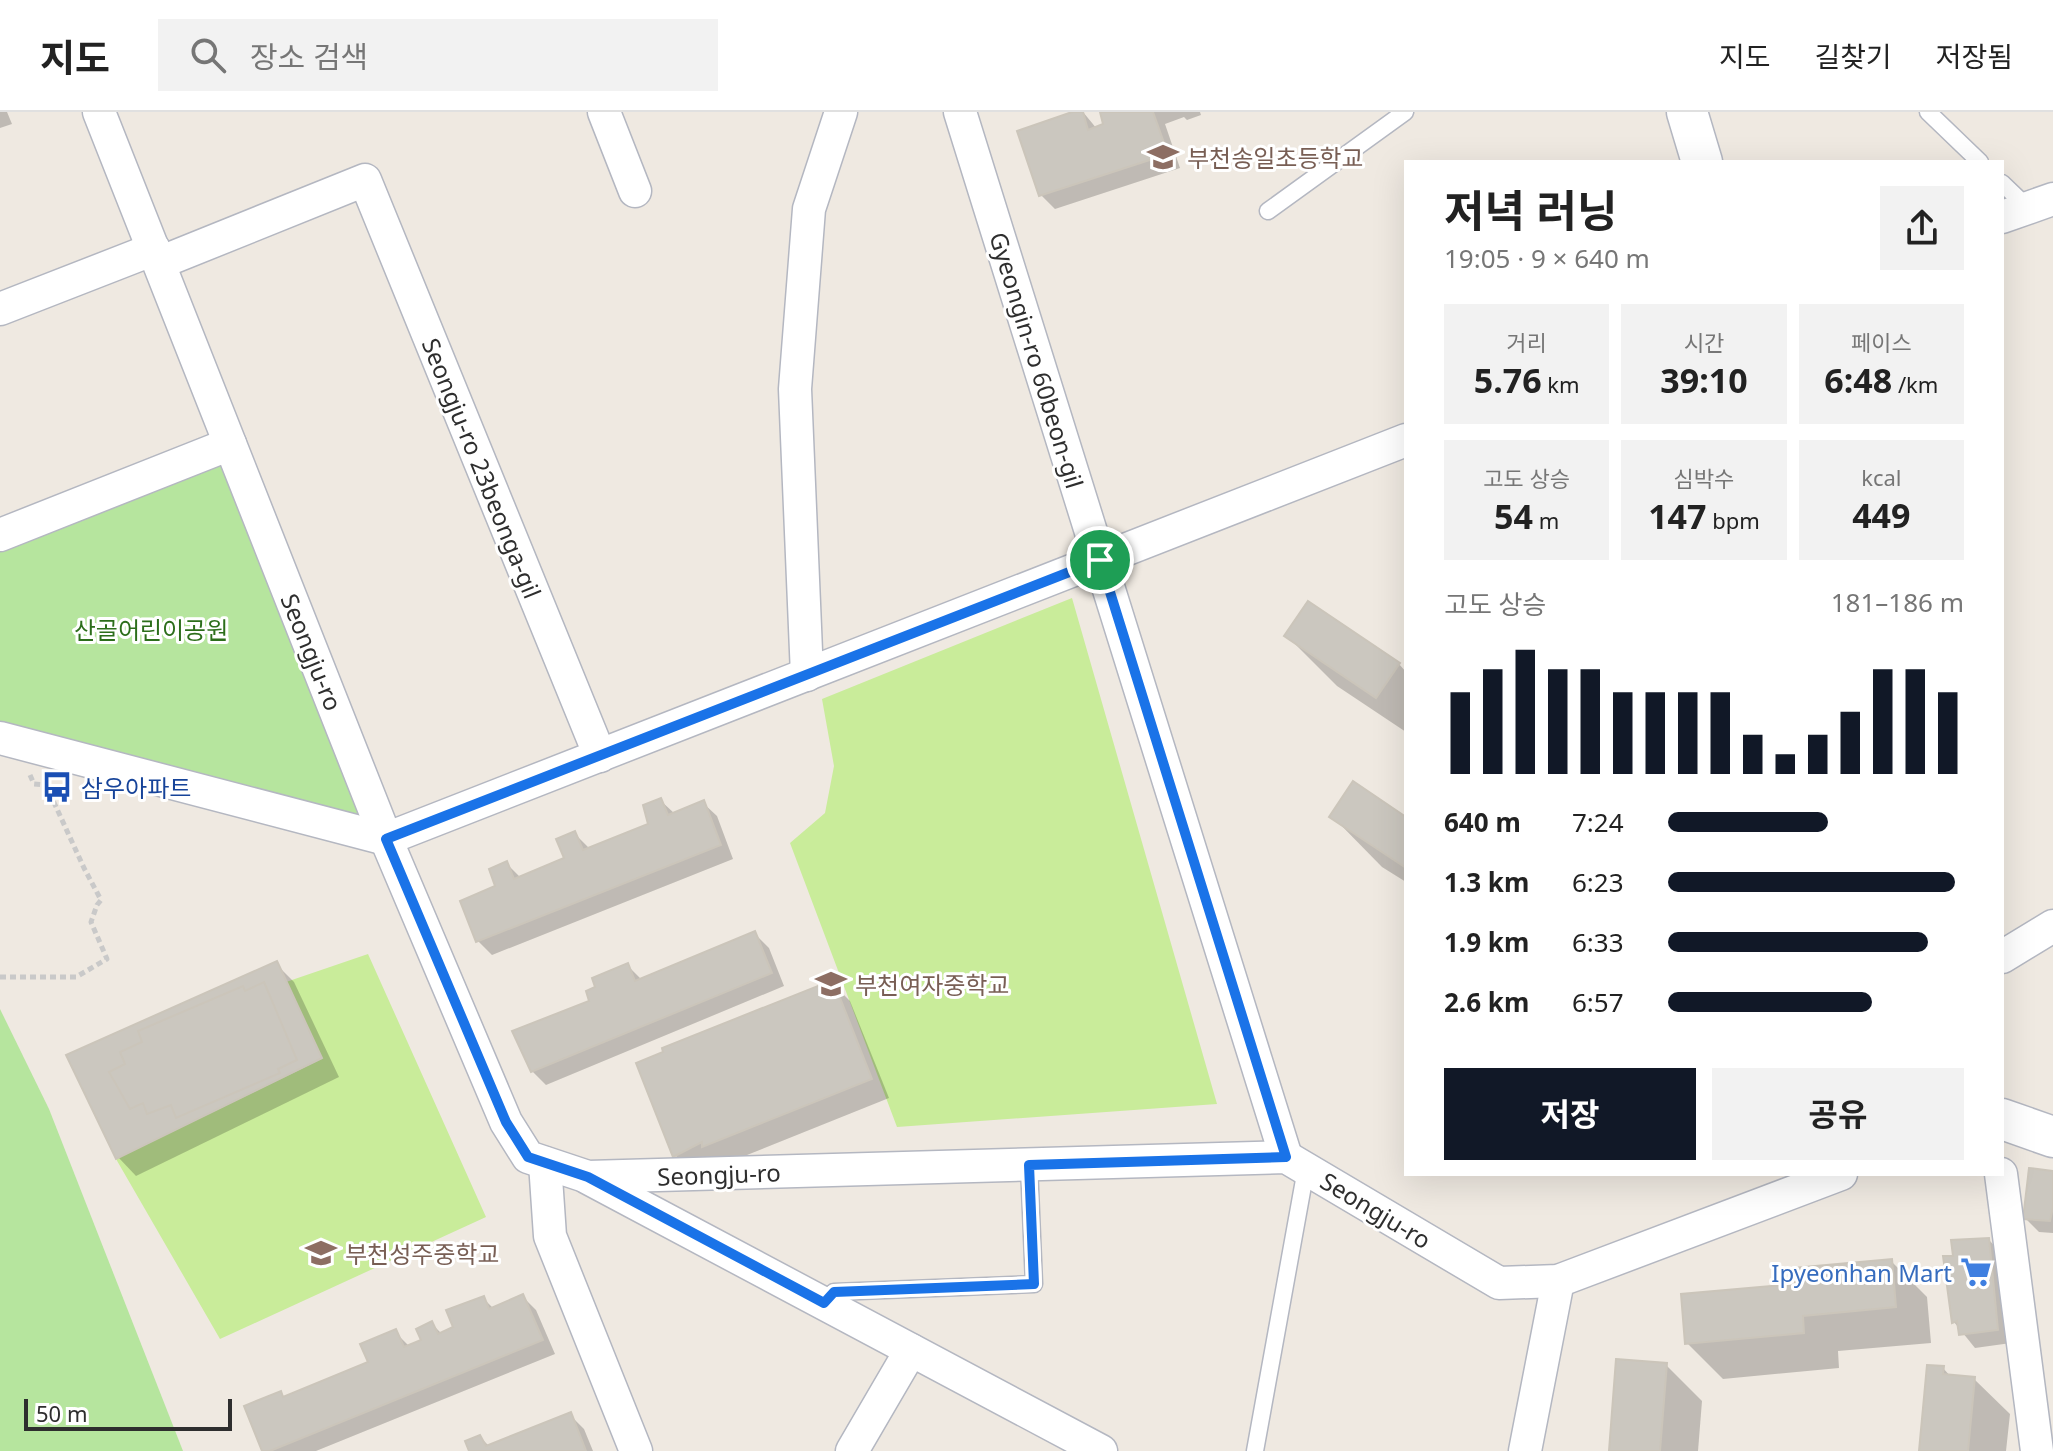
<!DOCTYPE html>
<html lang="ko">
<head>
<meta charset="utf-8">
<style>
	:root { --surface:#fff; --page:#f2f2f2; --text:#222; --muted:#767676; --line:#e0e0e0; --accent:#111827 }
	body { margin:0; font-family:"Noto Sans","Noto Sans KR",sans-serif; background:var(--page); color:var(--text); height:100vh; display:flex; flex-direction:column; font-size:30px; white-space:nowrap }
	* { box-sizing:border-box; margin:0 }
	p { font-size:26px; color:var(--muted) }
	.icon { flex:none; width:44px; height:44px; fill:none; stroke:currentColor; stroke-width:2; stroke-linecap:round; stroke-linejoin:round }
	.map { position:relative; flex:1; overflow:hidden }
	.details { position:absolute; left:1404px; top:48px; width:600px; height:1016px; display:flex; flex-direction:column; background:var(--surface); border-radius:0px; box-shadow:0 8px 32px #0002 }
	.details>* { flex:none }
	.scale { position:absolute; left:24px; bottom:20px; width:208px; box-sizing:border-box; padding-left:8px; border:4px solid #2e2e2e; border-top:0; font-size:22px; line-height:28px; white-space:nowrap; color:#2e2e2e; -webkit-text-stroke:6px #fff; paint-order:stroke }
	.pin { position:absolute; display:grid; place-items:center; width:68px; height:68px; color:#fff; margin:-34px; border:4px solid #fff; border-radius:50%; box-shadow:0 2px 8px #0007 }
	.round { display:grid; place-items:center; flex:none; width:84px; height:84px; border-radius:0px; background:var(--page) }
	.overview { display:flex; align-items:center; justify-content:space-between; height:136px; padding:0 40px }
	h1 { font-size:44px; font-weight:700; line-height:60px }
	.metrics { display:grid; grid-template-columns:repeat(3,1fr); gap:12px; height:136px; padding:8px 40px }
	.metrics div { display:grid; align-content:center; border-radius:0px; background:var(--page); text-align:center }
	.metrics b { font-size:34px; font-weight:700 }
	.metrics small { font-size:22px; font-weight:400 }
	.metrics p { font-size:22px }
	.chart { height:224px; padding:16px 40px }
	.chart p { display:flex; justify-content:space-between }
	.chart svg { width:100%; height:144px; margin-top:8px; stroke:var(--accent); stroke-width:6 }
	.cta { display:flex; gap:16px; margin-top:auto; padding:16px 40px }
	.cta a { flex:1; height:92px; border-radius:0px; background:var(--accent); color:#fff; font-size:32px; font-weight:700; line-height:92px; text-align:center }
	.cta a+a { background:var(--page); color:var(--text) }
	ul { padding:0 40px; list-style:none; font-size:26px }
	li { display:grid; grid-template-columns:128px 96px 1fr; align-items:center; height:60px }
	li i { height:20px; border-radius:10px; background:var(--accent) }
	header { display:flex; align-items:center; gap:48px; box-sizing:border-box; height:112px; padding:0 40px; background:var(--surface); border-bottom:2px solid var(--line) }
	header strong { font-size:38px }
	nav { display:flex; gap:44px; margin-inline-start:auto; font-size:28px }
	.search { width:560px; height:72px; background:var(--page); display:flex; align-items:center; gap:20px; box-sizing:border-box; padding:0 28px; border-radius:0px; color:var(--muted); font-size:30px }
	.map>svg:first-child { display:block }
	.green { fill:#b6e59e }
	.pitch { fill:#c9ec9a }
	.shadow { fill:#0003 }
	.building { fill:#cbc7bf; stroke:#cbc5ba; stroke-width:2 }
	.lines { fill:none; stroke-linecap:round; stroke-linejoin:round }
	.service-casing { stroke:#b4b7c1; stroke-width:19 }
	.minor-casing { stroke:#b4b7c1; stroke-width:35 }
	.tertiary-casing { stroke:#b4b7c1; stroke-width:43 }
	.path { stroke:#c9c9c9; stroke-width:5; stroke-dasharray:6 4; stroke-linecap:butt }
	.service { stroke:#fff; stroke-width:16 }
	.minor { stroke:#fff; stroke-width:32 }
	.tertiary { stroke:#fff; stroke-width:40 }
	.route-casing { stroke:#fff; stroke-width:16 }
	.route { stroke:#1a73e8; stroke-width:10 }
	.labels { text-anchor:middle; dominant-baseline:central; stroke-width:6; stroke-linejoin:round; paint-order:stroke }
	.education-label { font-size:24px; fill:#785e54; stroke:#fff; text-anchor:start }
	.street-label { font-size:24px; fill:#2e2e2e; stroke:#fff }
	.park-label { font-size:24px; fill:#2c6e1b; stroke:#fff }
	.transit-label { font-size:24px; fill:#164399; stroke:#fff; text-anchor:start }
	.shop-label { font-size:24px; fill:#366cbe; stroke:#fff; text-anchor:end }
</style>
</head>
<body>
<header>
<strong>지도</strong>
<div class="search"><svg class="icon" aria-label="search" viewBox="0 0 24 24"><circle cx="10" cy="10" r="6"/><path d="M15 15l6 6"/></svg>장소 검색</div>
<nav><a>지도</a><a>길찾기</a><a>저장됨</a></nav>
</header>
<div class="map">
<svg width="2053" height="1339" viewBox="0 0 2053 1339">
	<rect width="100%" height="100%" fill="#efe9e1"/>
	<!-- green -->
	<g class="green">
		<path d="M228,341l145,376 -373,-99v-187z"/>
		<path d="M0,897l49,100 134,342h-183z"/>
	</g>
	<!-- pitch -->
	<g class="pitch">
		<path d="M1072,486l145,506 -320,23 -107,-284 35,-30 9,-47 -12,-67z"/>
		<path d="M368,842l118,263 -266,122 -104,-180 206,-100 -36,-77z"/>
	</g>
	<!-- shadow -->
	<g class="shadow">
		<path d="M0,0h7l5,12 -12,4z"/>
		<path d="M1078,0h5l14,17 9,-3 -4,-14h98l1,3 -14,5 -3,-3 -19,7 15,44 -125,41 -14,-14z"/>
		<path d="M1287,524l112,28 7,8v60l-69,-46z"/>
		<path d="M660,688l15,14 28,-11 14,13 16,43 -241,96 -14,-14 -16,-39 36,-15 9,-23 14,14 45,-18 9,-26 15,15 61,-24z"/>
		<path d="M1332,704l74,3v63l-24,-15z"/>
		<path d="M755,822l14,14 15,38 -238,99 -14,-14 59,-69 37,-36 14,14z"/>
		<path d="M276,852l18,18 45,95 -203,99 -18,-19z"/>
		<path d="M832,871l18,18 39,97 -167,67 -29,9 -18,-19z"/>
		<path d="M2053,1061v60l-14,-1 -14,-14z"/>
		<path d="M1989,1128l13,14 9,89 -36,5 -21,-26 2,-64z"/>
		<path d="M1891,1149l36,36 4,46 -93,8 1,17 -116,11 -36,-36z"/>
		<path d="M522,1184l14,14 19,44 -239,97h-52l17,-58 4,5 86,-35 24,-31 14,14 15,-5 8,-17 10,10 14,-6 27,-30 11,11z"/>
		<path d="M1666,1253l36,36 -4,50h-87z"/>
		<path d="M1943,1256l8,9 23,2 36,35 -4,37h-85z"/>
		<path d="M570,1303l14,14 9,22h-122l9,-14 9,9z"/>
	</g>
	<!-- building -->
	<g class="building">
		<path d="M1072,0h11l5,18 15,-6 -3,-12h53l15,42 -129,42 -22,-65z"/>
		<path d="M1308,489l92,62 -24,35 -92,-62z"/>
		<path d="M1353,669l53,36v51l-77,-51z"/>
		<path d="M661,686l7,17 36,-15 17,45 -245,97 -16,-41 35,-15 -6,-17 18,-8 7,18 50,-21 -8,-19 19,-8 8,19 65,-26 -5,-19z"/>
		<path d="M755,819l17,42 -241,99 -19,-41 77,-30 -3,-10 9,-4 -3,-9 36,-15 7,18z"/>
		<path d="M277,849l45,97 -206,101 -50,-104z"/>
		<path d="M833,868l39,99 -170,68v-5l-29,15 -37,-94 27,-11 -1,-4z"/>
		<path d="M264,870l33,78 -19,9 2,4 -104,45 -5,-13 -24,9 -4,-11 -13,6 -21,-37 16,-8 -5,-12 22,-10 -4,-11 105,-45 2,5z"/>
		<path d="M2029,1056l24,3v36l-3,14 -27,-2z"/>
		<path d="M1989,1126l9,92 -39,5 -2,-14 -5,2 -9,-67h10l-2,-16z"/>
		<path d="M1892,1147l4,48 -93,9 1,17 -119,11 -4,-50 114,-10 -1,-16z"/>
		<path d="M523,1182l20,46 -273,111h-8l-18,-45 37,-15 2,6 85,-35 -8,-18 36,-15 8,18 17,-7 -5,-11 16,-8 6,13 15,-7 -7,-17 38,-14 5,13z"/>
		<path d="M1616,1247l51,4 -7,88h-51z"/>
		<path d="M1927,1253l17,1 -1,8 32,3 -7,74h-49z"/>
		<path d="M571,1300l15,39h-117l-4,-10 15,-6 6,11z"/>
	</g>
	<g class="lines">
		<defs>
			<g id="service">
				<path d="M1928,0l52,50"/>
				<path d="M2002,71l26,25"/>
				<path d="M1268,99l137,-99"/>
				<path d="M824,1191l10,-11 200,-8 -5,-119"/>
				<path d="M1255,1339l51,-282"/>
			</g>
			<g id="minor">
				<path d="M99,0l287,727 120,283 22,35 60,20 698,-20 213,126 59,-2 283,-107"/>
				<path d="M604,0l31,79"/>
				<path d="M960,0l326,1045"/>
				<path d="M2002,105l51,-18"/>
				<path d="M159,151l206,-83 235,576"/>
				<path d="M0,197l154,-60"/>
				<path d="M0,423l230,-91"/>
				<path d="M807,563l-12,-286 14,-180 32,-97"/>
				<path d="M0,626l386,101"/>
				<path d="M386,727l1020,-399"/>
				<path d="M2002,845l51,-31"/>
				<path d="M545,1051l5,73 86,215"/>
				<path d="M2001,1062l36,277"/>
				<path d="M588,1066l513,273"/>
				<path d="M852,1339l59,-101"/>
				<path d="M1525,1339l33,-170"/>
			</g>
			<g id="tertiary">
				<path d="M1687,0l15,50"/>
				<path d="M2002,1007l51,18"/>
			</g>
		</defs>
		<!-- service casing -->
		<use href="#service" class="service-casing"/>
		<!-- minor casing -->
		<use href="#minor" class="minor-casing"/>
		<!-- tertiary casing -->
		<use href="#tertiary" class="tertiary-casing"/>
		<!-- path -->
		<path class="path" d="M0,865h76l31,-18 -16,-37 6,-17 4,-5 -17,-32 -38,-83 -12,-1 -4,-9"/>
		<!-- service -->
		<use href="#service" class="service"/>
		<!-- minor -->
		<use href="#minor" class="minor"/>
		<!-- tertiary -->
		<use href="#tertiary" class="tertiary"/>
	</g>
	<g class="lines">
		<defs>
			<path id="route" d="M1100,448l186,597 -257,8 5,119 -200,8 -10,11 -236,-126 -60,-20 -22,-35 -120,-283z"/>
		</defs>
		<!-- route casing -->
		<use href="#route" class="route-casing"/>
		<!-- route -->
		<use href="#route" class="route"/>
	</g>
	<!-- icons -->
	<defs>
		<symbol id="school-bare" viewBox="-9 -9 18 18"><path d="M0-5L7-2L0 1L-7-2ZM-4 1L0 2.5L4 1V4Q0 6-4 4Z" fill="#8d6e63" stroke="#fff" stroke-width="2.5" paint-order="stroke"/></symbol>
		<symbol id="bus-bare" viewBox="-9 -9 18 18"><path d="M-5-6H5V4H4V6H2V4H-2V6H-4V4H-5ZM-3.5-4V0h7V-4ZM-3.5 1.2v1.5H-2V1.2ZM2 1.2v1.5H3.5V1.2Z" fill="#1a4fb4" stroke="#fff" stroke-width="2.5" paint-order="stroke"/></symbol>
		<symbol id="supermarket-bare" viewBox="-9 -9 18 18"><path d="M-6-5.5h2.5l.6 2H6L4.5 2H-2.5L-4.4-4H-6ZM-1.5 3.2a1.3 1.3 0 1 0 .1 0ZM3 3.2a1.3 1.3 0 1 0 .1 0Z" fill="#3f7fe0" stroke="#fff" stroke-width="2.5" paint-order="stroke"/></symbol>
	</defs>
	<g fill-rule="evenodd">
		<use href="#school-bare" x="1141" y="23" width="44" height="44"/>
		<use href="#bus-bare" x="35" y="653" width="44" height="44"/>
		<use href="#school-bare" x="809" y="850" width="44" height="44"/>
		<use href="#school-bare" x="299" y="1119" width="44" height="44"/>
		<use href="#supermarket-bare" x="1954" y="1138" width="44" height="44"/>
	</g>
	<g class="labels">
		<!-- education labels -->
		<g class="education-label">
			<text x="1187" y="45">부천송일초등학교</text>
			<text x="855" y="872">부천여자중학교</text>
			<text x="345" y="1141">부천성주중학교</text>
		</g>
		<!-- street labels -->
		<g class="street-label">
			<text transform="translate(1037 248) rotate(73)">Gyeongin-ro 60beon-gil</text>
			<text transform="translate(482 356) rotate(68)">Seongju-ro 23beonga-gil</text>
			<text transform="translate(312 540) rotate(68)">Seongju-ro</text>
			<text transform="translate(719 1062) rotate(-2)">Seongju-ro</text>
			<text transform="translate(1376 1098) rotate(31)">Seongju-ro</text>
		</g>
		<!-- park labels -->
		<g class="park-label">
			<text x="151" y="517">산골어린이공원</text>
		</g>
		<!-- transit labels -->
		<g class="transit-label">
			<text x="81" y="675">삼우아파트</text>
		</g>
		<!-- shop labels -->
		<g class="shop-label">
			<text x="1952" y="1160">Ipyeonhan Mart</text>
		</g>
	</g>
</svg>
<div class="scale">50 m</div>
<div class="pin" style="left:1100px;top:448px;background:#1e9e55"><svg class="icon" aria-label="arrive" viewBox="0 0 24 24"><path d="M6 21V4h12l-3 4 3 4H6"/></svg></div>
<section class="details">
<div class="overview"><div><h1>저녁 러닝</h1><p>19:05 · 9 × 640 m</p></div><a class="round"><svg class="icon" aria-label="share" viewBox="0 0 24 24"><path d="M12 15V3M7 8l5-5 5 5M5 13v7h14v-7"/></svg></a></div>
<div class="metrics">
<div><p>거리</p><b>5.76<small> km</small></b></div>
<div><p>시간</p><b>39:10</b></div>
<div><p>페이스</p><b>6:48<small> /km</small></b></div>
</div>
<div class="metrics">
<div><p>고도 상승</p><b>54<small> m</small></b></div>
<div><p>심박수</p><b>147<small> bpm</small></b></div>
<div><p>kcal</p><b>449</b></div>
</div>
<div class="chart"><p><span>고도 상승</span>181–186 m</p>
<svg viewBox="0 0 160 44" preserveAspectRatio="none"><path d="M5 44V19M15 44V12M25 44V6M35 44V12M45 44V12M55 44V19M65 44V19M75 44V19M85 44V19M95 44V32M105 44V38M115 44V32M125 44V25M135 44V12M145 44V12M155 44V19"/></svg>
</div>
<ul>
<li><b>640 m</b>7:24<i style="width:54%"></i></li>
<li><b>1.3 km</b>6:23<i style="width:97%"></i></li>
<li><b>1.9 km</b>6:33<i style="width:88%"></i></li>
<li><b>2.6 km</b>6:57<i style="width:69%"></i></li>
</ul>
<div class="cta"><a>저장</a><a>공유</a></div>
</section>
</div>
</body>
</html>
